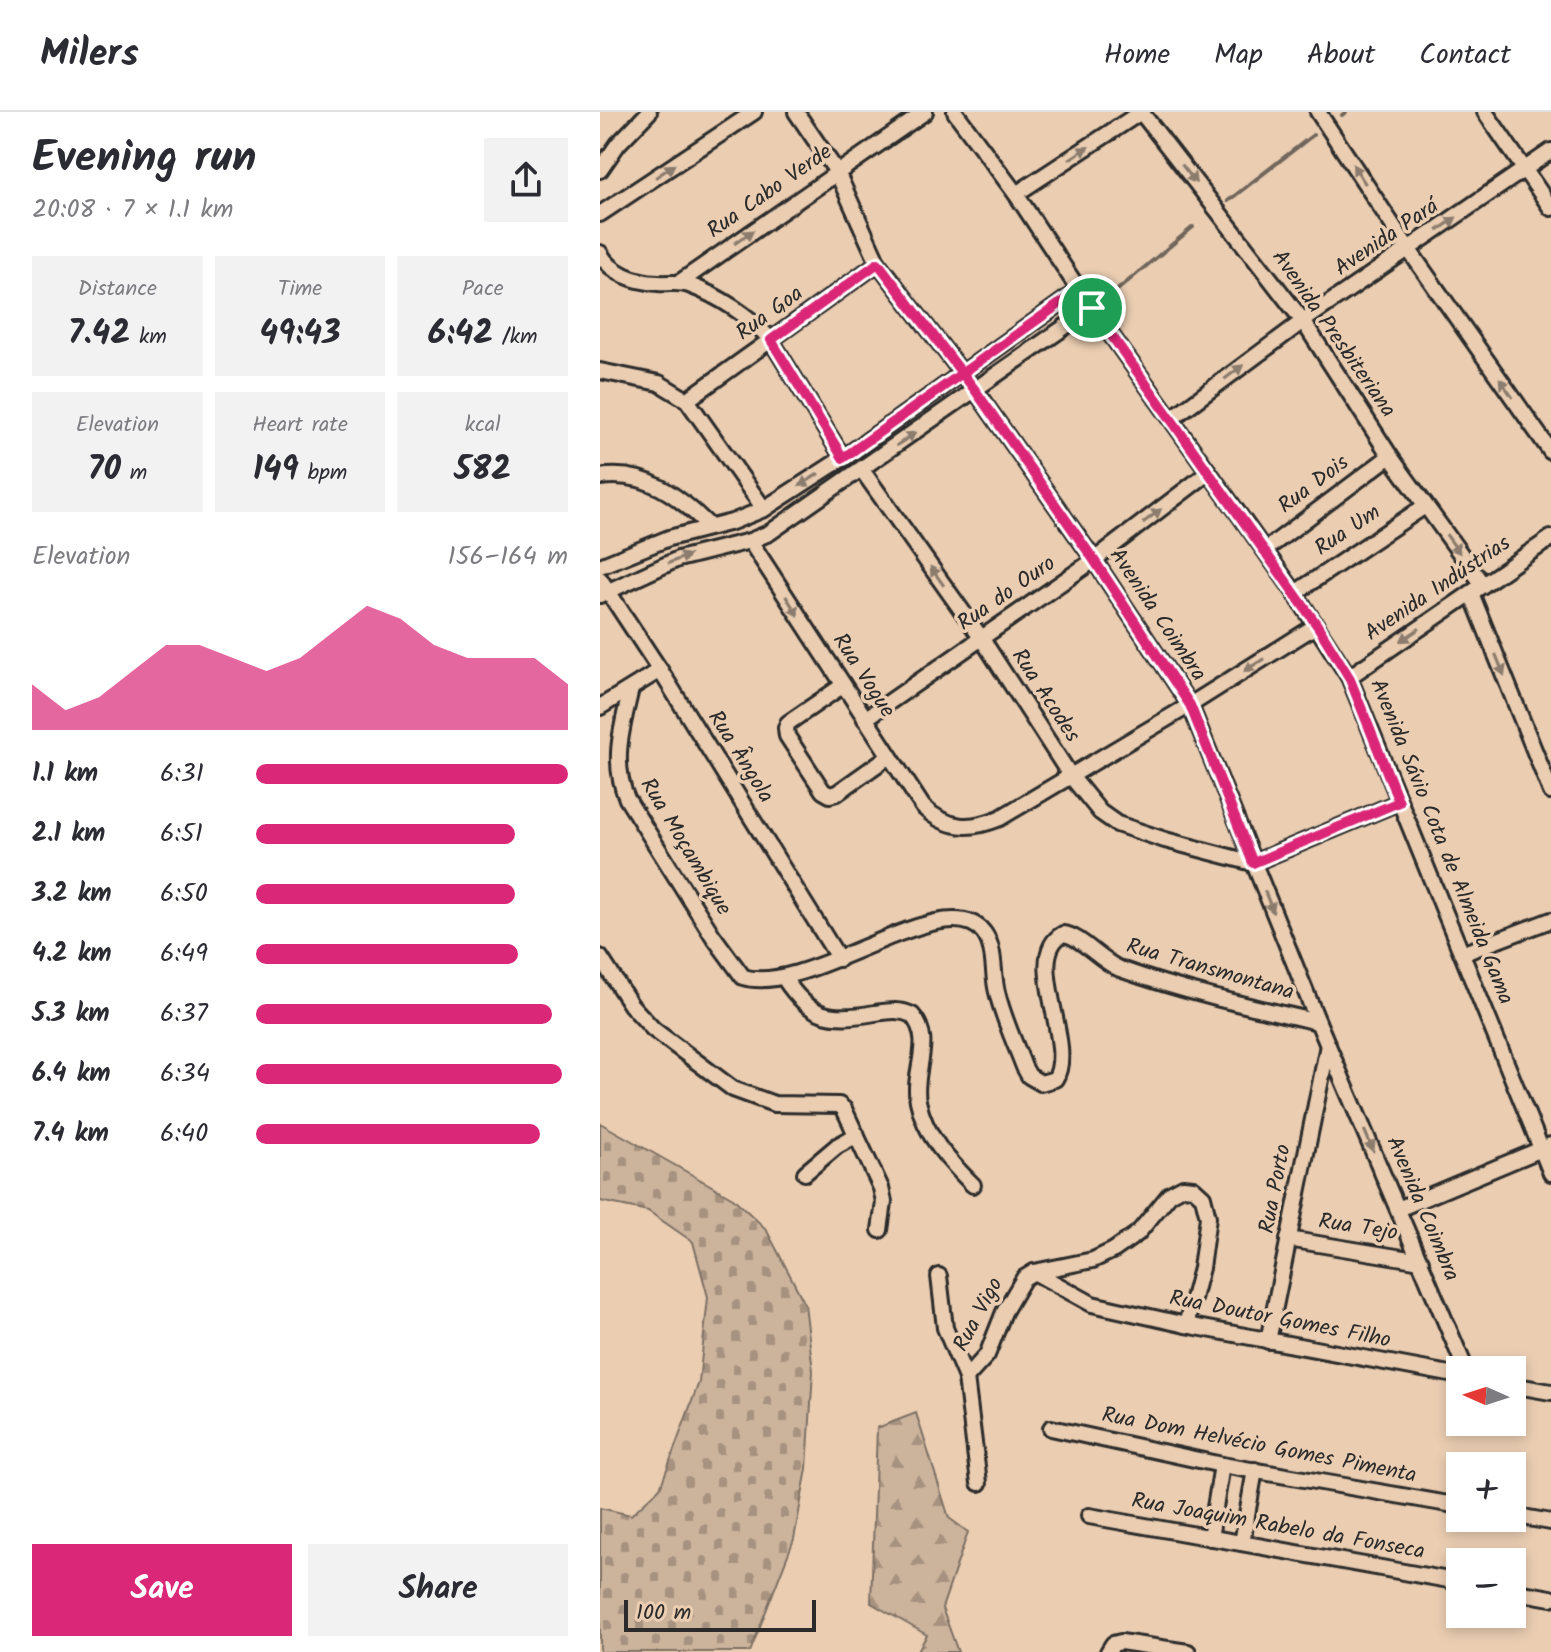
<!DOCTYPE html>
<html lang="en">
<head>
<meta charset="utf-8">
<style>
	:root { --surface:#fff; --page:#f2f2f3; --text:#2b2b33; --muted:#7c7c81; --line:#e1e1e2; --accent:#db2777 }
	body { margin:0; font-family:Kalam,sans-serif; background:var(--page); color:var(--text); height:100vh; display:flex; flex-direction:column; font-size:30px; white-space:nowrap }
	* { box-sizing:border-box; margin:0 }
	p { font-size:26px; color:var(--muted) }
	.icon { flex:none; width:44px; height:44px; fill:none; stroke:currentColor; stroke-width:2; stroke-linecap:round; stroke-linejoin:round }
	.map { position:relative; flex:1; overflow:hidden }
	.drawer { display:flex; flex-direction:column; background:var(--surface); width:600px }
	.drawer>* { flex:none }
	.needle { width:52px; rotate:273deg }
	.fabs { position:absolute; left:846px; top:1244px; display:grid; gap:16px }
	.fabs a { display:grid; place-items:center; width:80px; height:80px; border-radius:0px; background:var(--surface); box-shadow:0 4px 12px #0003; font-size:40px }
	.scale { position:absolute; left:24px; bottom:20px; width:192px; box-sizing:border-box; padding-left:8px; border:4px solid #2b2b2b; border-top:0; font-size:22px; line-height:28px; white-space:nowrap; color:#2b2b2b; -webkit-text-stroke:6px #ebceb2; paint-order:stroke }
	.pin { position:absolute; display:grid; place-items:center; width:68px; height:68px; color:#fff; margin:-34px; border:4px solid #fff; border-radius:50%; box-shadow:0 2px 8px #0007 }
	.round { display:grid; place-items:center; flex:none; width:84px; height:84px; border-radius:0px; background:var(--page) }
	.head { display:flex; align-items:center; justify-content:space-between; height:136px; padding:0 32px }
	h1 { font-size:44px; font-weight:700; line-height:60px }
	.figures { display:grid; grid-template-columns:repeat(3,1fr); gap:12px; height:136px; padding:8px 32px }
	.figures div { display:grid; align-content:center; border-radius:0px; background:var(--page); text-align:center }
	.figures b { font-size:34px; font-weight:700 }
	.figures small { font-size:22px; font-weight:400 }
	.figures p { font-size:22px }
	.chart { height:224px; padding:16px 32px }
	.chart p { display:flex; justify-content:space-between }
	.chart svg { width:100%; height:144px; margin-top:8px; fill:var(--accent); opacity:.7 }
	.primary-button { display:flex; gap:16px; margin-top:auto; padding:16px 32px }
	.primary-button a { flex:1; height:92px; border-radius:0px; background:var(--accent); color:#fff; font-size:32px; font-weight:700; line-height:92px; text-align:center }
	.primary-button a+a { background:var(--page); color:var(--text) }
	ul { padding:0 32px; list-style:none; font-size:26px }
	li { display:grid; grid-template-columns:128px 96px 1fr; align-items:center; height:60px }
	li i { height:20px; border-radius:10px; background:var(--accent) }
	header { display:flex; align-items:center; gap:48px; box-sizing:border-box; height:112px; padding:0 40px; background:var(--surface); border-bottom:2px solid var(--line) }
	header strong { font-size:38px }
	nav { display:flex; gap:44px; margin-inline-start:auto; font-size:28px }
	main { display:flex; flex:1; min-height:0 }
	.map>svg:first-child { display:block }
	.forest { fill:url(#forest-firs); stroke:#7c6f64; stroke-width:2 }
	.cemetery { fill:url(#cemetery-stones); stroke:#7c6f64; stroke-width:2 }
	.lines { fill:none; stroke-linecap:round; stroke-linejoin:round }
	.stream { stroke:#71665c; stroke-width:4 }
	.minor-casing { stroke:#2b2b2b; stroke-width:20 }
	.minor { stroke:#ebceb2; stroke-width:14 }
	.oneway { fill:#8b7c6e }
	.route-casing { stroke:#fff; stroke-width:16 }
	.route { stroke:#db2777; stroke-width:10 }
	.labels { text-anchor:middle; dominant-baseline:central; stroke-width:7; stroke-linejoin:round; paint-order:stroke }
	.street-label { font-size:22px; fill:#2b2b2b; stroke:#ebceb2 }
</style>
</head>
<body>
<header>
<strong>Milers</strong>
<nav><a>Home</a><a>Map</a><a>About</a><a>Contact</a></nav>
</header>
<main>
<section class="drawer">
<div class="head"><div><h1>Evening run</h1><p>20:08 · 7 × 1.1 km</p></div><a class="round"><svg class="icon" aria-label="share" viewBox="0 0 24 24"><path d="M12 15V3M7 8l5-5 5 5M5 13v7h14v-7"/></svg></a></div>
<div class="figures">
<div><p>Distance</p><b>7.42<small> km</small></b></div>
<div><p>Time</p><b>49:43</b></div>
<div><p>Pace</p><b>6:42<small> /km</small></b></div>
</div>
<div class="figures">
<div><p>Elevation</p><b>70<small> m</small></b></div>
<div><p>Heart rate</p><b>149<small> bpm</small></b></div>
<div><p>kcal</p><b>582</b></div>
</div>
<div class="chart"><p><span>Elevation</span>156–164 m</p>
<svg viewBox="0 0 160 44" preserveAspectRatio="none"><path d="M0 44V30L10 38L20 34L30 26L40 18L50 18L60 22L70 26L80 22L90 14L100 6L110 10L120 18L130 22L140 22L150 22L160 30V44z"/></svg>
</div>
<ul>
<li><b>1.1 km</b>6:31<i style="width:100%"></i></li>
<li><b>2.1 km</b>6:51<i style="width:83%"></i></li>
<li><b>3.2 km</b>6:50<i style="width:83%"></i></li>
<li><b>4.2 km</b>6:49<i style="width:84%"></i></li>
<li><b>5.3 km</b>6:37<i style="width:95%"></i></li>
<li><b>6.4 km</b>6:34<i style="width:98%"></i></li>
<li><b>7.4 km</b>6:40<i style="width:91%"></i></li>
</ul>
<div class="primary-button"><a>Save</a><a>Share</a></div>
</section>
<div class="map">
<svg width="951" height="1540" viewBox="0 0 951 1540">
	<defs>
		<pattern id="forest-firs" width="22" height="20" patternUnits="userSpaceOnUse" patternTransform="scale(2)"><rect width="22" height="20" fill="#ccb39c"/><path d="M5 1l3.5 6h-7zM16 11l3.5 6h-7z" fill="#a6927f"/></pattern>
		<pattern id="cemetery-stones" width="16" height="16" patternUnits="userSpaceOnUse" patternTransform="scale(2)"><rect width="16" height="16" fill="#ccb39c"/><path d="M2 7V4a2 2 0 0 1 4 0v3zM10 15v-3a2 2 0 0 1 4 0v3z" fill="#a6927f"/></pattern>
	</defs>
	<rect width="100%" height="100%" fill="#ebceb2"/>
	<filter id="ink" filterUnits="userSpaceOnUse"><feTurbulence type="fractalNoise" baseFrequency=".0125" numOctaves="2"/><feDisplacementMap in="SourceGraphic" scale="16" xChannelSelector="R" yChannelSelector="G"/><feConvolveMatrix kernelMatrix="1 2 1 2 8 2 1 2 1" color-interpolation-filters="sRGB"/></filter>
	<g filter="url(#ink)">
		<!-- forest -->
		<path class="forest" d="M316,1301l33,105 19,14 -26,76 16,44h-41l10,-17 -56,-32 6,-175z"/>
		<!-- cemetery -->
		<path class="cemetery" d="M0,1011l133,75 33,31 39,75 8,67 -6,98 -13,70 -44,113h-150v-144l31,7 29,-27 39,-106 9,-85 -15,-55 -45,-31 -48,-10z"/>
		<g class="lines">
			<!-- stream -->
			<g class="stream">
				<path d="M742,3l4,-3"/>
				<path d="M628,89l85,-66"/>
				<path d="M497,195l96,-80"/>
			</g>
			<defs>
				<g id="minor">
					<path d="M196,0l41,60 41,91 97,127 119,170 96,145 128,317 148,348"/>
					<path d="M355,0l61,82 63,96 216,303 54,84 202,496"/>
					<path d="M541,0l162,209 87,135 93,129"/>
					<path d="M718,0l91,138 142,202"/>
					<path d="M885,0l66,96"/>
					<path d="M0,58l18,-26 31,-32"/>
					<path d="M416,82l125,-82"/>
					<path d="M0,102l154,-102"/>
					<path d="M0,141c11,21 36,29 58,30 11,1 20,-2 31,2 30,11 61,31 82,55l72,118"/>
					<path d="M80,170l245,-170"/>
					<path d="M0,259l59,12 28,17 77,109"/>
					<path d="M87,288l191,-137"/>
					<path d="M571,307l132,-98 248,-170"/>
					<path d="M262,358l120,169 88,136 30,37 17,12 48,16 88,23 146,-61"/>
					<path d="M0,365c46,-7 79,19 110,50"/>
					<path d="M150,429l173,266c25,23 48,23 77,11l190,-113 127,-80"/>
					<path d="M665,438l125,-94"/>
					<path d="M0,454l69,-28 63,-16 32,-13 79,-51 236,-168"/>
					<path d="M0,467l60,91 179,289"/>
					<path d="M695,481l130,-87"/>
					<path d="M871,481l80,199"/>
					<path d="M0,483l78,-36 72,-18 19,-8 323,-225"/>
					<path d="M749,565l202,-139"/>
					<path d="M242,574l-54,37 -2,5 1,8 36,55 7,4 7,-2 52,-37"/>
					<path d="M31,577c-9,38 -20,73 -4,110l86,137 30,41c64,20 205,-95 241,-44 12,16 8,40 13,59 6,26 18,51 27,75l5,9 12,7 14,-4c22,-34 -33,-123 8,-145 17,1 37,27 57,35 64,23 132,38 198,53"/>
					<path d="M0,595l60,-37"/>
					<path d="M265,607l229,-159 115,-88"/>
					<path d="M864,841l87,-33"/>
					<path d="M0,845l31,48 22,24 80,60 41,15 65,1 5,4 37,79 3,14 -4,28"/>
					<path d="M184,866c26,40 46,43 91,35 14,-2 25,-4 37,2 23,26 0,56 6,86 7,35 30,59 55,84"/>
					<path d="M205,1061l32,-27 20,-11"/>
					<path d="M798,1097l153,-64"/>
					<path d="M688,1127l133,22"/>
					<path d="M434,1160l58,32 94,21 274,51"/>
					<path d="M339,1164l6,52 21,50 13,105"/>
					<path d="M668,1229l60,-296"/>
					<path d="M366,1266l21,-23 17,-43 20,-34 10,-6 59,-12 21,-10 24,-17 32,-39 13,-7 10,1 10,9 5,20 -7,51 -15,57"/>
					<path d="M912,1273l39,7"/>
					<path d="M451,1316l171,37 238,41"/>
					<path d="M912,1403l39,7"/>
					<path d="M489,1404l371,66"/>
					<path d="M610,1426l12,-73"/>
					<path d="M642,1431l13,-73"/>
					<path d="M912,1479l39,7"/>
					<path d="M508,1540l5,-8 8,-2 67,10"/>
				</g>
			</defs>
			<!-- minor casing -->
			<use href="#minor" class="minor-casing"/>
			<!-- minor -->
			<use href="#minor" class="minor"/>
		</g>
		<!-- one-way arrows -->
		<defs><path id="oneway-solid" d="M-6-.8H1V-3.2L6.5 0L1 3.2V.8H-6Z" transform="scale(2)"/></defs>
		<g class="oneway">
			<use href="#oneway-solid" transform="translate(479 41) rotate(-33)"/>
			<use href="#oneway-solid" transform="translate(65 59) rotate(-34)"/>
			<use href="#oneway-solid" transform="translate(589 62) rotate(52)"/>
			<use href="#oneway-solid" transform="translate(759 62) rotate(-123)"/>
			<use href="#oneway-solid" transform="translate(847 112) rotate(-35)"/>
			<use href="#oneway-solid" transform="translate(144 125) rotate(-35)"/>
			<use href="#oneway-solid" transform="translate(634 260) rotate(-37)"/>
			<use href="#oneway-solid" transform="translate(906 276) rotate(-125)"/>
			<use href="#oneway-solid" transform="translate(306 327) rotate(-35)"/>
			<use href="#oneway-solid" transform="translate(209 368) rotate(147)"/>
			<use href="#oneway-solid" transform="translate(552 404) rotate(-37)"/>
			<use href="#oneway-solid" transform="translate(853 432) rotate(54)"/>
			<use href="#oneway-solid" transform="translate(79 447) rotate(-22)"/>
			<use href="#oneway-solid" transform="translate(337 464) rotate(-125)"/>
			<use href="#oneway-solid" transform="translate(192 494) rotate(58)"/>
			<use href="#oneway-solid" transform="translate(810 523) rotate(146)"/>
			<use href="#oneway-solid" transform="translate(654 553) rotate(148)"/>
			<use href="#oneway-solid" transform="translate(900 553) rotate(68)"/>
			<use href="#oneway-solid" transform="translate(669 790) rotate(68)"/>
			<use href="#oneway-solid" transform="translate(769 1029) rotate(67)"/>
		</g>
	</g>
	<g class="lines" filter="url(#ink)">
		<defs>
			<path id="route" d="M492,196l-13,-18 -236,168 -72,-118 107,-77 84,110 13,17 119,170 96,145 63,158 146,-61 -50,-125 -32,-52 -225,-317"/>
		</defs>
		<!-- route casing -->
		<use href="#route" class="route-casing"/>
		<!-- route -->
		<use href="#route" class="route"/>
	</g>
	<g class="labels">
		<!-- street labels -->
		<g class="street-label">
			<text transform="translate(170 80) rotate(-35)">Rua Cabo Verde</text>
			<text transform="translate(787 126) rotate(-34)">Avenida Pará</text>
			<text transform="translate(170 202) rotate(-36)">Rua Goa</text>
			<text transform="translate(733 222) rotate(55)">Avenida Presbiteriana</text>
			<text transform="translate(714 373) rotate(-37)">Rua Dois</text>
			<text transform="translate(748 419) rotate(-34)">Rua Um</text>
			<text transform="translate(838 477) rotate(-34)">Avenida Indústrias</text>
			<text transform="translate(407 482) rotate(-35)">Rua do Ouro</text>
			<text transform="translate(557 503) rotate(56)">Avenida Coimbra</text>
			<text transform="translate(263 564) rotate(57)">Rua Vogue</text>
			<text transform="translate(445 584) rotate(57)">Rua Acodes</text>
			<text transform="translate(140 645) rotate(58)">Rua Ângola</text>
			<text transform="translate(841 730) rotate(68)">Avenida Sávio Cota de Almeida Gama</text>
			<text transform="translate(85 735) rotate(59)">Rua Moçambique</text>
			<text transform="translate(610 858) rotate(16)">Rua Transmontana</text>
			<text transform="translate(676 1077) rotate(-79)">Rua Porto</text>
			<text transform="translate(822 1097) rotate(67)">Avenida Coimbra</text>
			<text transform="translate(758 1116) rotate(9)">Rua Tejo</text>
			<text transform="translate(379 1203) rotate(-62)">Rua Vigo</text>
			<text transform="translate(680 1208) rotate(11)">Rua Doutor Gomes Filho</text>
			<text transform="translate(659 1334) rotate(11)">Rua Dom Helvécio Gomes Pimenta</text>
			<text transform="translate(678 1415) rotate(10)">Rua Joaquim Rabelo da Fonseca</text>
		</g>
	</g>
</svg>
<div class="fabs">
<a><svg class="needle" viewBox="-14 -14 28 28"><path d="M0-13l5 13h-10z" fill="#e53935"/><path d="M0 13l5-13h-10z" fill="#7c7c81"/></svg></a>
<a>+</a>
<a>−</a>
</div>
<div class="scale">100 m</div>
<div class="pin" style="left:492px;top:196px;background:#1e9e55"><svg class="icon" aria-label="arrive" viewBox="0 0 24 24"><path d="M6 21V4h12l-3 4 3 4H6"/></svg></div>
</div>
</main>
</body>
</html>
